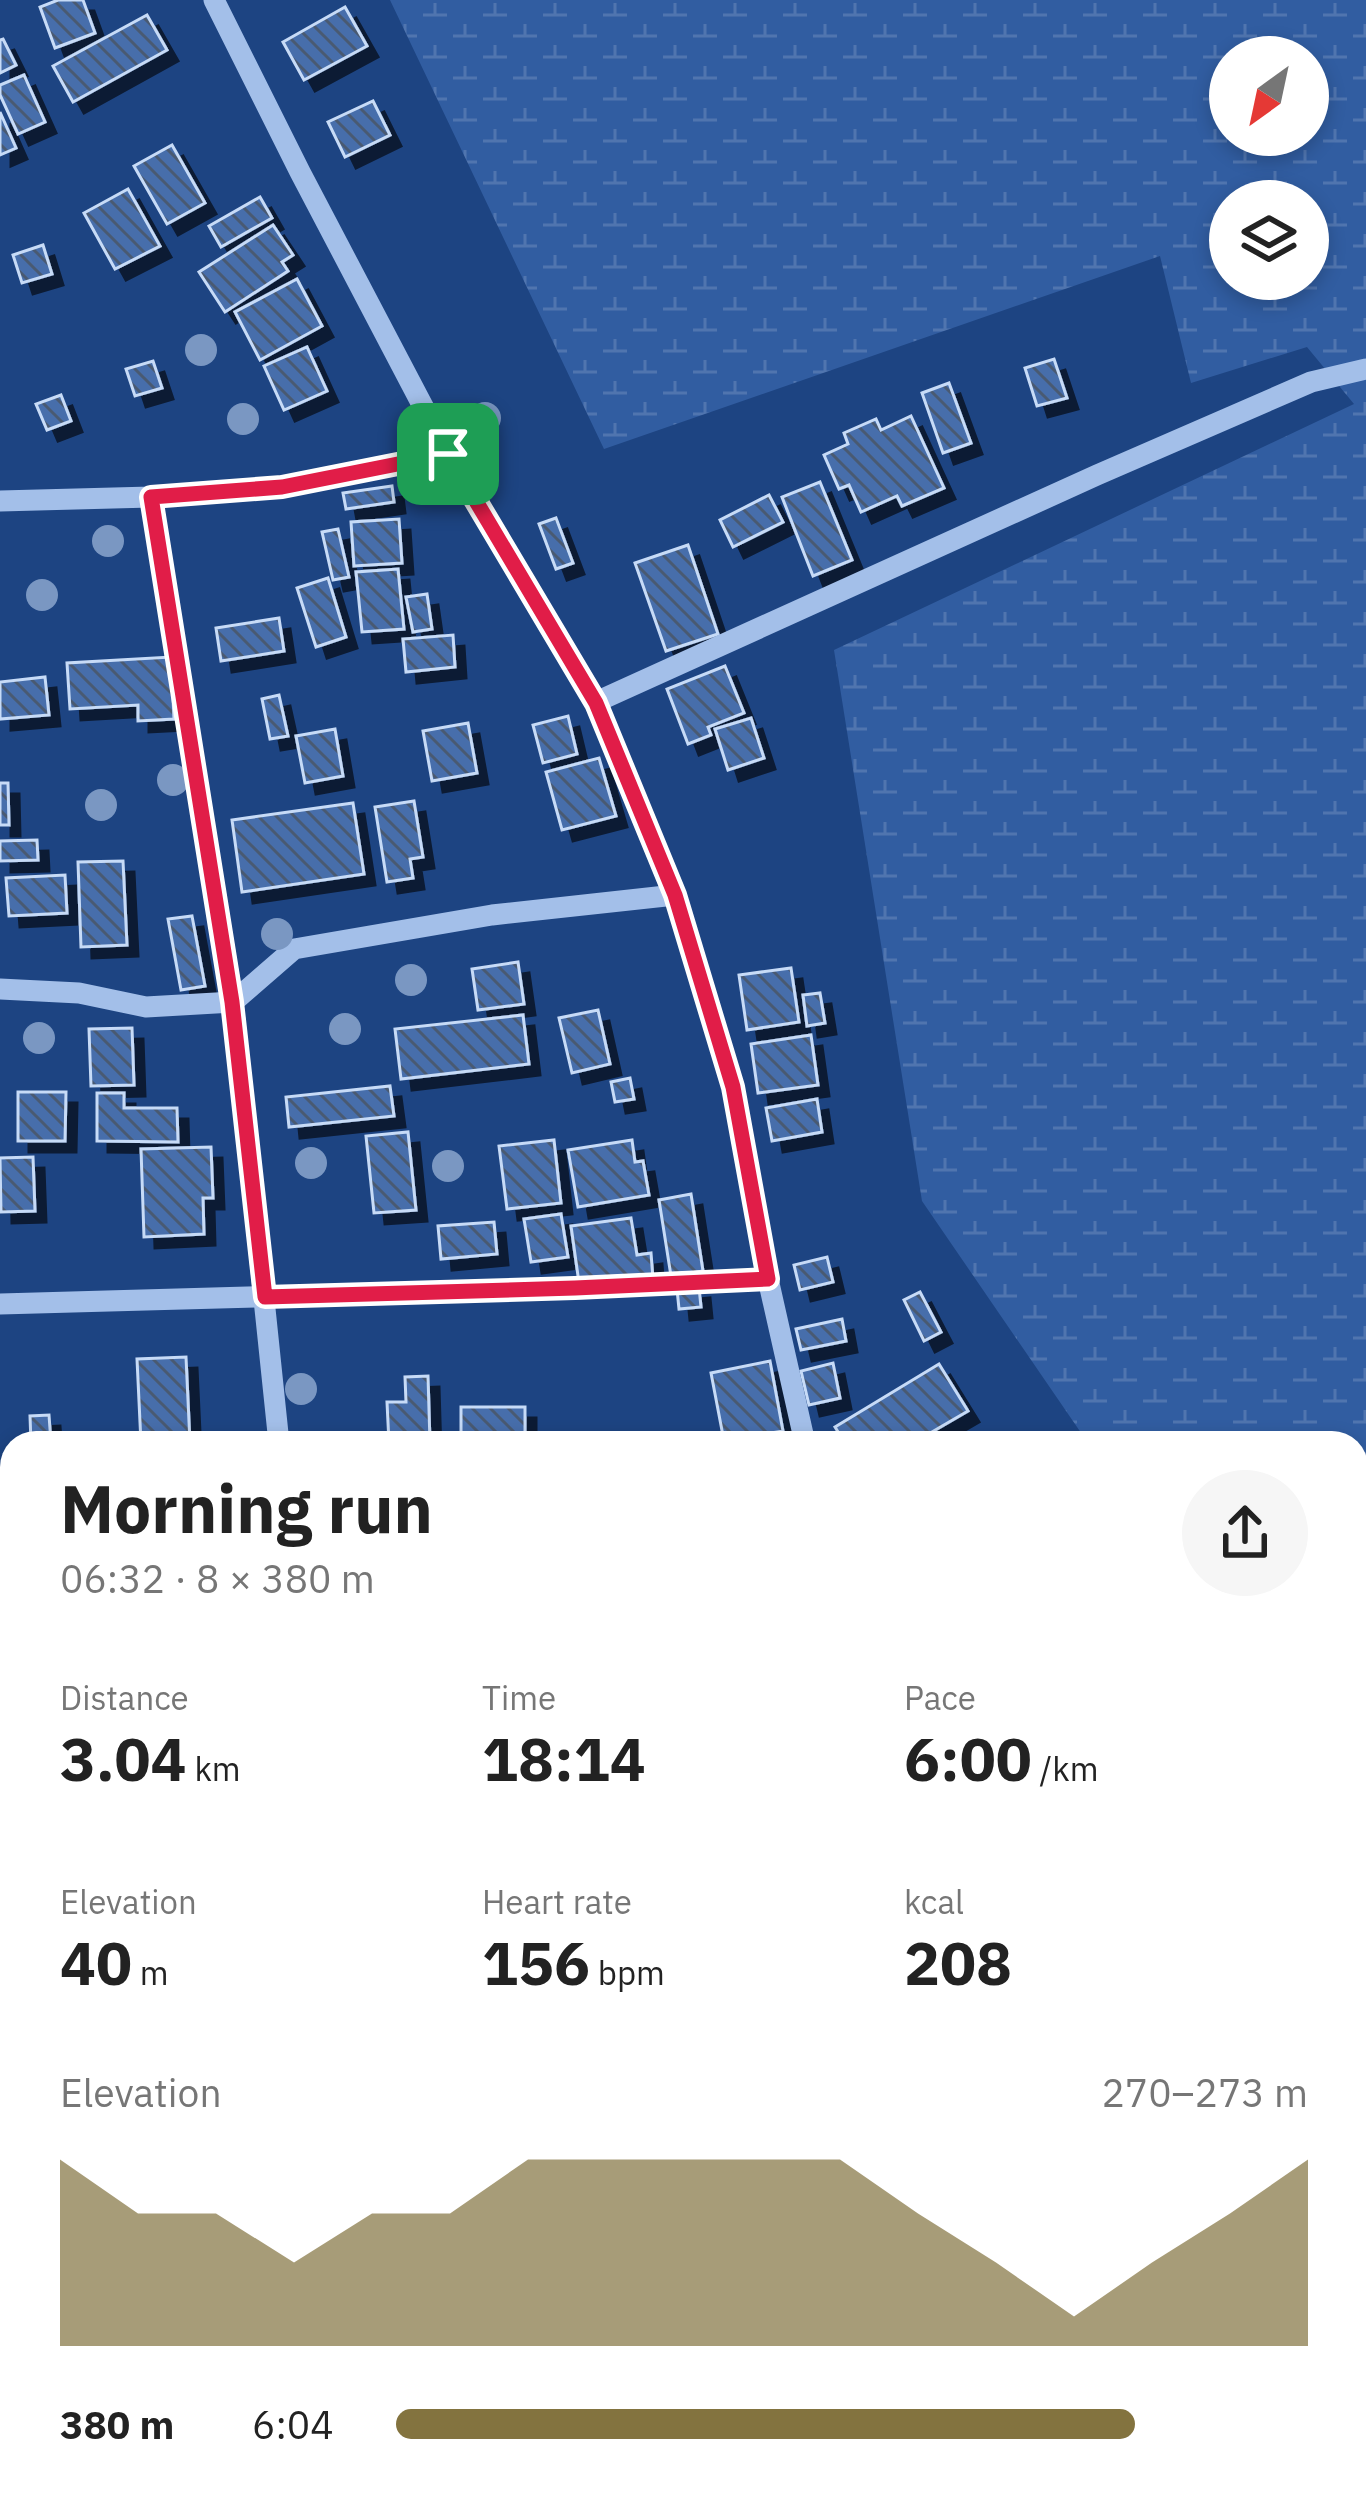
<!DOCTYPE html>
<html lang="en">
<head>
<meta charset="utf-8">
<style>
	:root { --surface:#fff; --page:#f6f6f6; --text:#222; --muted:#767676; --accent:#83733f }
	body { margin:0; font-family:"IBM Plex Sans",sans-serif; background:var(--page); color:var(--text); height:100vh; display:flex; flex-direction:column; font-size:45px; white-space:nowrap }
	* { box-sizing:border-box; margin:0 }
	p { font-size:39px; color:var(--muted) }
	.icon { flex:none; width:66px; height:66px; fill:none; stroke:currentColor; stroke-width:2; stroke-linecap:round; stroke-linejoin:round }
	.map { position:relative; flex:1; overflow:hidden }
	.details { position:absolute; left:0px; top:1431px; width:1368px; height:1065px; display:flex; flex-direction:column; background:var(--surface); border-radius:36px 36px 0 0; box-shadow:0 6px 18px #0003 }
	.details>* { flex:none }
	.needle { width:78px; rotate:213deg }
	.controls { position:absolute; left:1209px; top:36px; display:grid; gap:24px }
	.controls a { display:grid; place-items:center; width:120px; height:120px; border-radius:50%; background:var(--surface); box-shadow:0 6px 18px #0003; font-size:60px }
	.pin { position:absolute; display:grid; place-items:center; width:102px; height:102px; color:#fff; margin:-51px; border-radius:24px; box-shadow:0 6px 18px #0006 }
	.round { display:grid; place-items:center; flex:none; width:126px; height:126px; border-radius:63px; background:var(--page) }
	.summary { display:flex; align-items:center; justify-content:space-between; height:204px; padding:0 60px }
	h1 { font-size:66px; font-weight:800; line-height:90px }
	.metrics { display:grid; grid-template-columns:repeat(3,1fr); gap:18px; height:204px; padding:12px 60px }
	.metrics div { display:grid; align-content:center }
	.metrics b { font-size:60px; font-weight:800 }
	.metrics small { font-size:33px; font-weight:400 }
	.metrics p { font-size:33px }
	.chart { height:336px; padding:24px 60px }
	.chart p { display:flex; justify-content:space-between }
	.chart svg { width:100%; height:216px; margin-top:12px; fill:var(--accent); opacity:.7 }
	ul { padding:0 60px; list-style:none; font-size:39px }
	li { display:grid; grid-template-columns:192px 144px 1fr; align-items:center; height:90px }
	li i { height:30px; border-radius:15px; background:var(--accent) }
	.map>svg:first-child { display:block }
	.wetland { fill:url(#wetland-marsh); fill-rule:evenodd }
	.building { fill:url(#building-back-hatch); stroke:#c7dbf7; stroke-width:3; filter:url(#shadow) }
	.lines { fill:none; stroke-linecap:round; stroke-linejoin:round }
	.path { stroke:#a3bfe9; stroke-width:8; stroke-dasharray:6 9; stroke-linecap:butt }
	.minor { stroke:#a3bfe9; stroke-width:21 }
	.tree { fill:#7a97c2 }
	.route-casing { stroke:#fff; stroke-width:24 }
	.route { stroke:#e11d48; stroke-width:15 }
</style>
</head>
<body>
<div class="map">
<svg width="1366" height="2494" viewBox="0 0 1366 2494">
	<defs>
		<pattern id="wetland-marsh" width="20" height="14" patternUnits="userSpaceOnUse" patternTransform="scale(3)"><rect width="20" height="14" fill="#315da1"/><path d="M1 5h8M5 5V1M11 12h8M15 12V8" fill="none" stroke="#5075af"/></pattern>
		<pattern id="building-back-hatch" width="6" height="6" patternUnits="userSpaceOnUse" patternTransform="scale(3)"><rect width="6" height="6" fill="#466eab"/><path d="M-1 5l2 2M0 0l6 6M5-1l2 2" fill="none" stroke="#4a5a72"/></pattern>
		<filter id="shadow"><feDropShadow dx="11" dy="11" stdDeviation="0" flood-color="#0009"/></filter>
	</defs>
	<rect width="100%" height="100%" fill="#1d4482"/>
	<!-- wetland -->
	<g class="wetland">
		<path d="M390,0h976v1468h-10v-25h-268l-166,-242 -88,-551 520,-246 -47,-57 -116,36 -31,-127 -556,193zM1230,57h78v78h-78zM1230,201h78v78h-78z"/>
		<path d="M1366,2233v261h-493l31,-10h452v-240z"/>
	</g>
	<!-- building -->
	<g class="building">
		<path d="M58,0h25l12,33 -40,15 -15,-41z"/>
		<path d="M345,7l22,39 -63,34 -21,-38z"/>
		<path d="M147,15l20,35 -94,52 -20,-36z"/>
		<path d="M3,39l13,26 -16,8v-33z"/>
		<path d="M24,75l21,47 -27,12 -18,-39v-10z"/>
		<path d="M373,101l17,34 -45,22 -17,-35z"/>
		<path d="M0,112l16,36 -16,7z"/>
		<path d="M172,145l33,58 -38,21 -33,-58z"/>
		<path d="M128,189l32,57 -45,23 -31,-56z"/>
		<path d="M260,197l12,21 -51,29 -12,-21z"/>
		<path d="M273,225l20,30 -11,7 6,9 -63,41 -26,-40z"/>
		<path d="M43,245l9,29 -30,9 -9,-28z"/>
		<path d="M297,279l25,47 -62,34 -25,-48z"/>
		<path d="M307,347l20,44 -43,19 -20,-44z"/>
		<path d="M1054,359l13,39 -30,8 -12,-38z"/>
		<path d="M153,361l9,27 -27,8 -9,-27z"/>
		<path d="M949,383l22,60 -28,10 -21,-60z"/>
		<path d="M61,395l10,26 -24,9 -11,-26z"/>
		<path d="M911,416l33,72 -42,18 -5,-10 -36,16 -12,-27 -10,4 -15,-34 24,-11 -4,-11 32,-14 5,11z"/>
		<path d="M820,482l32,78 -39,16 -31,-79z"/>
		<path d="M392,486l2,16 -48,7 -3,-16z"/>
		<path d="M769,495l14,27 -50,25 -13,-27z"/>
		<path d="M556,518l17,45 -17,6 -17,-45z"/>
		<path d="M399,519l3,44 -48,3 -3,-44z"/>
		<path d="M338,529l11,48 -16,3 -11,-48z"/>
		<path d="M688,545l30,89 -52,17 -31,-88z"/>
		<path d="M398,569l6,60 -42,3 -6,-60z"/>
		<path d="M328,578l18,59 -30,10 -19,-59z"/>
		<path d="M427,594l5,35 -19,3 -7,-35z"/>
		<path d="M279,618l5,33 -63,10 -5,-33z"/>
		<path d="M453,635l2,32 -49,5 -3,-33z"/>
		<path d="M171,657l3,62 -36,2v-16l-68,4 -3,-46z"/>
		<path d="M725,666l19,47 -36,14 3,8 -23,9 -21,-55z"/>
		<path d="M45,677l4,38 -49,4v-37z"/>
		<path d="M279,695l9,41 -18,3 -8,-40z"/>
		<path d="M568,716l9,38 -34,9 -10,-38z"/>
		<path d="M751,718l13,40 -36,12 -13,-41z"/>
		<path d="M468,723l9,50 -45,8 -9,-50z"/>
		<path d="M335,729l8,47 -38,7 -9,-47z"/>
		<path d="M599,758l17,58 -54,14 -16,-58z"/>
		<path d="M0,783h8l1,42h-9z"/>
		<path d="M414,801l9,56 -13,2 3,19 -26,4 -12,-75z"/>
		<path d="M353,803l11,71 -122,18 -10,-72z"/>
		<path d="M37,840l1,20 -38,1v-20z"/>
		<path d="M123,861l4,84 -46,2 -3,-85z"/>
		<path d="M65,875l2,38 -58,3 -3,-38z"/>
		<path d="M192,916l13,70 -24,4 -13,-71z"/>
		<path d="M518,962l6,42 -46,6 -6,-41z"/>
		<path d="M791,968l8,54 -52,8 -8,-55z"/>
		<path d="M820,993l5,30 -18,3 -4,-31z"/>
		<path d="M598,1010l12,54 -38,9 -13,-55z"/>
		<path d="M523,1015l6,49 -128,15 -6,-50z"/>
		<path d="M132,1028l2,57 -43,1 -2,-57z"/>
		<path d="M811,1035l7,50 -60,8 -7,-49z"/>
		<path d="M630,1078l4,21 -19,3 -4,-20z"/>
		<path d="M390,1086l4,30 -105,11 -3,-30z"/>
		<path d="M18,1092h48l-1,49h-47z"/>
		<path d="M97,1093h27v15h53l1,34 -81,-1z"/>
		<path d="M817,1099l5,33 -50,9 -6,-33z"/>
		<path d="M408,1132l8,78 -42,3 -8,-77z"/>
		<path d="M554,1140l7,63 -54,6 -8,-63z"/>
		<path d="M632,1140l3,22 8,-1 6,34 -71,12 -10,-57z"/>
		<path d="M211,1147l2,51h-10l1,36 -60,3 -3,-88z"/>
		<path d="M33,1157l2,54 -34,1 -1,-54z"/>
		<path d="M691,1194l12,77 -32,5 -12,-76z"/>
		<path d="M561,1214l7,43 -37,5 -7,-43z"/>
		<path d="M631,1218l6,37 14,-2 2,26 -74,4 -8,-57z"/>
		<path d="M494,1222l3,32 -56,5 -3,-33z"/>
		<path d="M827,1257l6,25 -33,8 -6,-25z"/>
		<path d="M699,1287l2,20 -22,2 -2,-20z"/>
		<path d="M920,1292l21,40 -17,9 -20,-41z"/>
		<path d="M842,1319l4,22 -45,9 -5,-21z"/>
		<path d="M186,1357l4,86h-49l-4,-84z"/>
		<path d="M770,1361l13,70 -59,10 -13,-68z"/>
		<path d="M833,1363l7,35 -31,7 -8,-34z"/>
		<path d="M939,1364l29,47 -55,32h-68l-10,-16z"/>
		<path d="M428,1376l2,67h-41l-2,-41h19l-1,-25z"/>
		<rect x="461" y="1407" width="64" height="36"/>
		<path d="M49,1415l2,28h-20l-1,-27z"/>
		<path d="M574,1433l1,10h-42l-1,-5z"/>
		<path d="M0,1517h12v37l-12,-1z"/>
		<path d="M7,1799h5v65z"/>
		<path d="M0,2018l12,1v70l-12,-1z"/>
		<rect x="79" y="2484" width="34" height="10"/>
		<path d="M142,2484h57l-57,5z"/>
	</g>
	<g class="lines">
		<!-- path -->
		<g class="path">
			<path d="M0,2266l12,1"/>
			<path d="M1356,2472l10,7"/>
		</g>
		<!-- minor -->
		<g class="minor">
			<path d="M214,0l86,172 148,282 148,248 79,193 58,192 35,192 37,164"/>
			<path d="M151,497l82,505 46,441"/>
			<path d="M0,501l151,-4 131,-10 166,-33"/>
			<path d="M596,702l501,-227 214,-93 55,-13"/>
			<path d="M0,989l79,4 67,14 87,-5 61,-53 198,-34 183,-20"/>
			<path d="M0,1304l575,-16 193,-9"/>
			<path d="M0,1619h12"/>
			<path d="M0,1949h12"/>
		</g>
	</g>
	<!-- trees -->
	<g class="tree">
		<circle cx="201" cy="350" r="16"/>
		<circle cx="485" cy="418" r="16"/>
		<circle cx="243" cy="419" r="16"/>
		<circle cx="108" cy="541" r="16"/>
		<circle cx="42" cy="595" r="16"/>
		<circle cx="173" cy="780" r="16"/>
		<circle cx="101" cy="805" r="16"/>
		<circle cx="277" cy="934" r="16"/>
		<circle cx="411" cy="980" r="16"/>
		<circle cx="345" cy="1029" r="16"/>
		<circle cx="39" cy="1038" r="16"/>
		<circle cx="311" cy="1163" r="16"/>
		<circle cx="448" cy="1166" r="16"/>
		<circle cx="301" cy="1389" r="16"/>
	</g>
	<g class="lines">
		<defs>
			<path id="route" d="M448,454l148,249 79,192 58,192 35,192 -193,9 -310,9 -33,-295 -81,-505 131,-10z"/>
		</defs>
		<!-- route casing -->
		<use href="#route" class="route-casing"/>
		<!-- route -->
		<use href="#route" class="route"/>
	</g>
</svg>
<div class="controls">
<a><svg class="needle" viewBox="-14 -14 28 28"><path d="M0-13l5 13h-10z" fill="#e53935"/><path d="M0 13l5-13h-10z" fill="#767676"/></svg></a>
<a><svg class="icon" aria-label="layers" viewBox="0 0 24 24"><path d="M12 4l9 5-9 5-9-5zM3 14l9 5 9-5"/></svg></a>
</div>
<div class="pin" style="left:448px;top:454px;background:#1e9e55"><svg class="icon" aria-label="arrive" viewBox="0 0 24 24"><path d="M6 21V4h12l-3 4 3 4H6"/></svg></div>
<section class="details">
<div class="summary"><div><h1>Morning run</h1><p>06:32 · 8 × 380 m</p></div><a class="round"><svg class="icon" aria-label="share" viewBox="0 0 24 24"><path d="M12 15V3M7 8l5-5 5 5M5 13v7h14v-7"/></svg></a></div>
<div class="metrics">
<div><p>Distance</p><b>3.04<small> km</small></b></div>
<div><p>Time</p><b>18:14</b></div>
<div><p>Pace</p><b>6:00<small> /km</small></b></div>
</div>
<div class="metrics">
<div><p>Elevation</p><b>40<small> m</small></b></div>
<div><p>Heart rate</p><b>156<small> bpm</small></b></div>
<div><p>kcal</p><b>208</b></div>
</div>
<div class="chart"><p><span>Elevation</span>270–273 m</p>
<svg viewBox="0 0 160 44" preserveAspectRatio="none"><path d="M0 44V6L10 17L20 17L30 27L40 17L50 17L60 6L70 6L80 6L90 6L100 6L110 17L120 27L130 38L140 27L150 17L160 6V44z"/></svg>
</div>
<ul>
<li><b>380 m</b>6:04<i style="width:81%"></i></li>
</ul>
</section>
</div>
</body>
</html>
